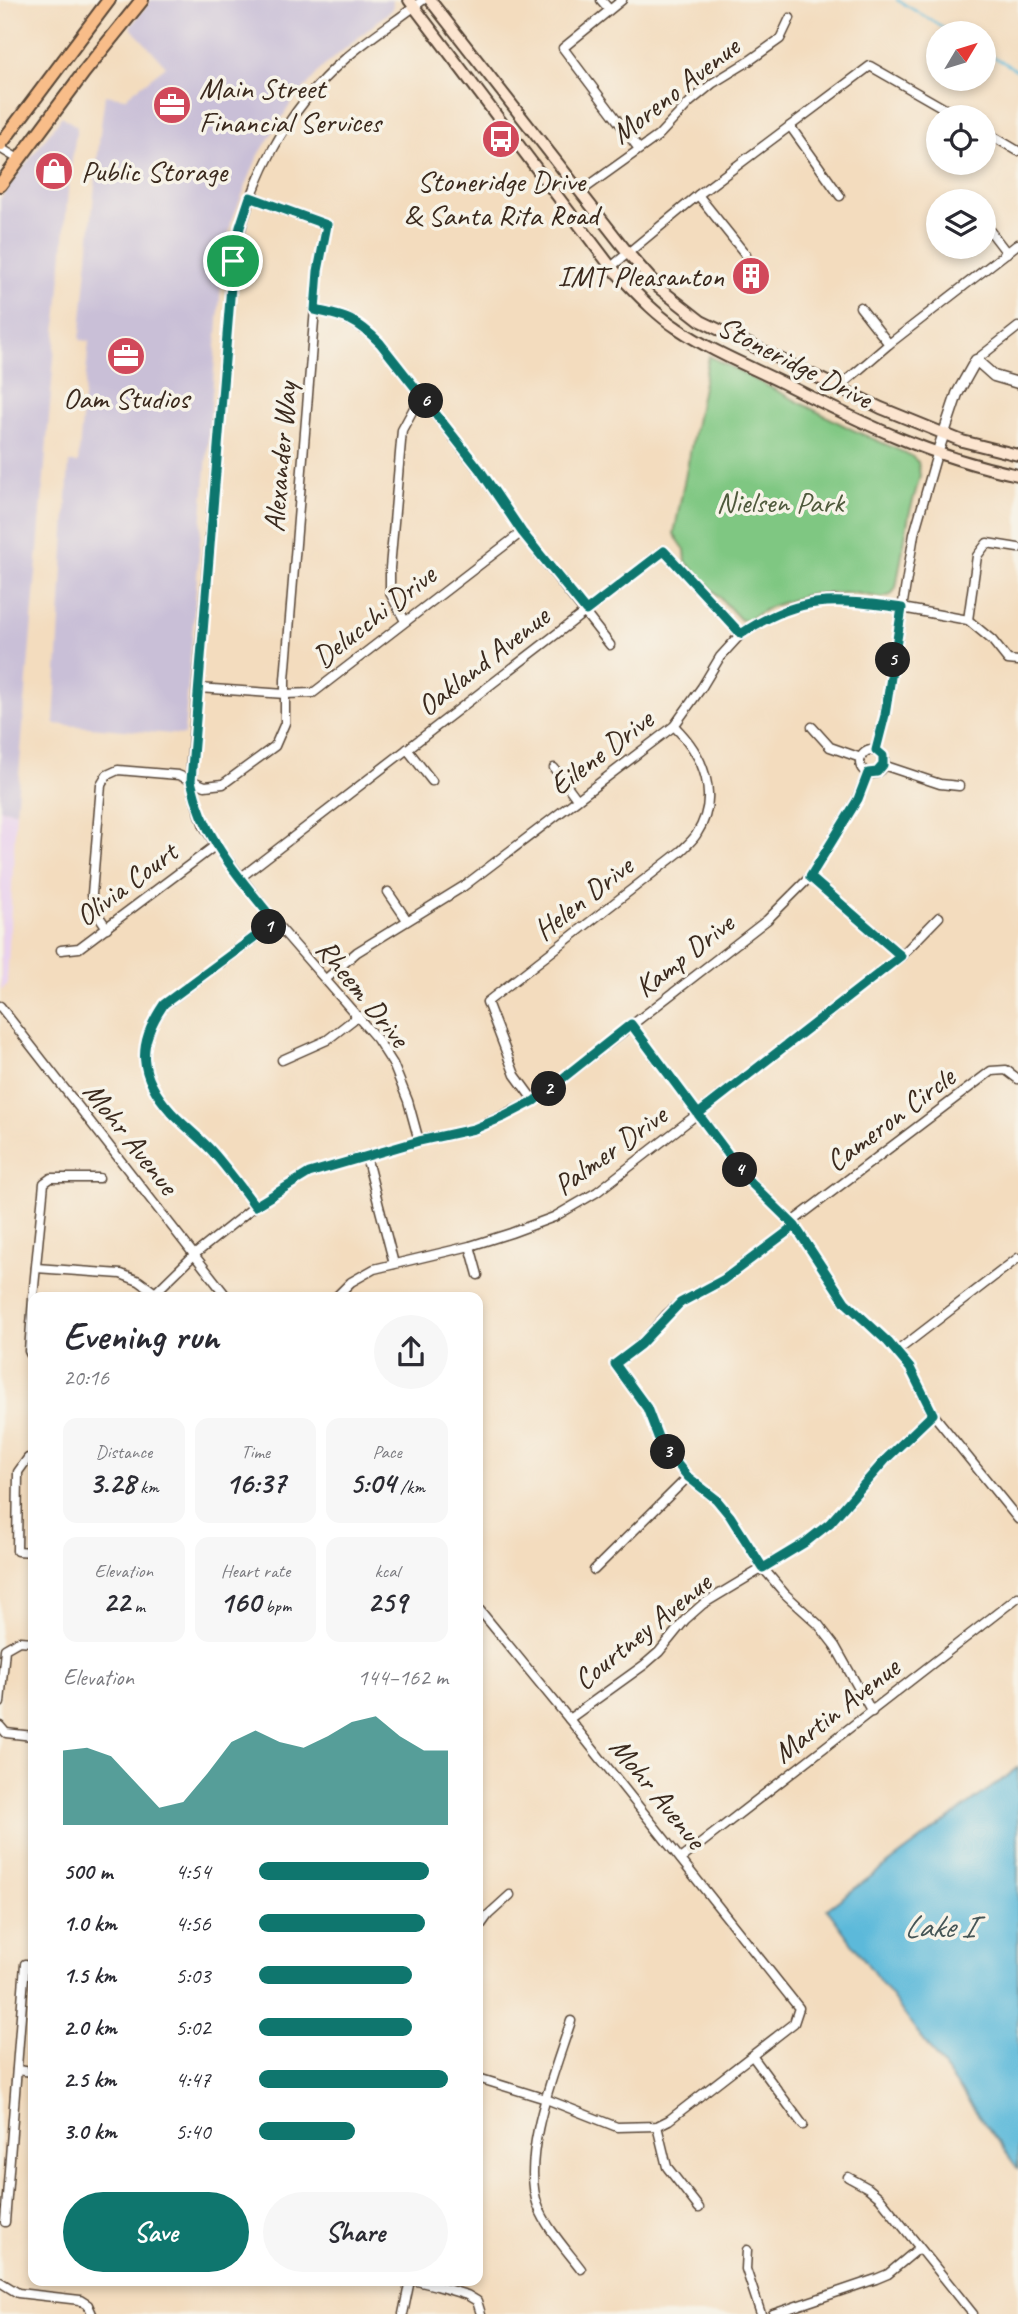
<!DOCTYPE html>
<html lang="en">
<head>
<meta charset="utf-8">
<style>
	:root { --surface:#fff; --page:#f7f7f7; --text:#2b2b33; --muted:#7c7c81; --accent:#0f766e }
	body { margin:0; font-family:Caveat,sans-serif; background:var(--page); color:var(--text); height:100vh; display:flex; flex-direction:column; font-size:26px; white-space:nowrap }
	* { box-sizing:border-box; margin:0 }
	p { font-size:23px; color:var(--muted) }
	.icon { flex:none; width:38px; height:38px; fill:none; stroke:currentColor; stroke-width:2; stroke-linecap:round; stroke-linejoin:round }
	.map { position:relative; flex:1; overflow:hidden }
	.details { position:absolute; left:28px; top:1292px; width:455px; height:994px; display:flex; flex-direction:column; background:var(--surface); border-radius:14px; box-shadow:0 4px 10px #0003 }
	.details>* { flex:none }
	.needle { width:46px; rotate:52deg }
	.buttons { position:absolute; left:926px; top:21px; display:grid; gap:14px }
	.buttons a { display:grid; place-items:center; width:70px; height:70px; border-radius:50%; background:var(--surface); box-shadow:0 4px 10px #0003; font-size:35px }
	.pin { position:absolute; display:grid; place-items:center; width:60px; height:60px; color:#fff; margin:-30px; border:4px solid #fff; border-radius:50%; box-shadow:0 2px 7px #0007 }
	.km { position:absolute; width:35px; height:35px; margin:-18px; border-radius:50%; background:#222; color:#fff; font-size:19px; line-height:35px; text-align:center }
	.round { display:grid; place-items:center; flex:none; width:74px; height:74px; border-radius:37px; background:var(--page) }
	.head { display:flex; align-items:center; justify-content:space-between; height:119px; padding:0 35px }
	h1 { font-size:38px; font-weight:700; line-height:52px }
	.metrics { display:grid; grid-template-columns:repeat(3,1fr); gap:10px; height:119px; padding:7px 35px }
	.metrics div { display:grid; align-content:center; border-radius:14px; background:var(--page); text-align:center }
	.metrics b { font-size:30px; font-weight:700 }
	.metrics small { font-size:19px; font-weight:400 }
	.metrics p { font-size:19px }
	.chart { height:196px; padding:14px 35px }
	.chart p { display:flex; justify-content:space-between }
	.chart svg { width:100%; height:126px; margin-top:7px; fill:var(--accent); opacity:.7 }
	.action { display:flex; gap:14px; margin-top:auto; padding:14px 35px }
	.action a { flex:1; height:80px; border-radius:42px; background:var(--accent); color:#fff; font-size:28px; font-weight:700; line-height:80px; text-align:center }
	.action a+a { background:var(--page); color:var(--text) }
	ul { padding:0 35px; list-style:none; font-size:23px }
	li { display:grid; grid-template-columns:112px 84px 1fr; align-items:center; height:52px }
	li i { height:18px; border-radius:9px; background:var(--accent) }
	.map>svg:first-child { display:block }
	.built { fill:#e9d2ee }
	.industrial { fill:#c9bfd7 }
	.green { fill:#7fc782; stroke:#5d7850; stroke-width:2 }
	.water { fill:#5cb9da; stroke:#4c727c; stroke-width:2 }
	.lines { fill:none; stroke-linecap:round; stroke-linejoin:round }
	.stream { stroke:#5cb9da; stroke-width:2.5 }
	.minor-casing { stroke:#574536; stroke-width:11 }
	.tertiary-casing { stroke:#574536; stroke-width:13 }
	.secondary-casing { stroke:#574536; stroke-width:14 }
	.primary-casing { stroke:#574536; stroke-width:16 }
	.minor { stroke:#fff; stroke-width:8 }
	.tertiary { stroke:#fff; stroke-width:10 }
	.secondary { stroke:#fce5d0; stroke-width:10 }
	.primary { stroke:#f8bd89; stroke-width:12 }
	.route-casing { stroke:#fff; stroke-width:14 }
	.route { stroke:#0f766e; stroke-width:9 }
	.labels { text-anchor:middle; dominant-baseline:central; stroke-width:7; stroke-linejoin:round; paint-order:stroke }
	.poi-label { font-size:30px; fill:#3b2a1e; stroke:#f7f3e8; text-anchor:start }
	.street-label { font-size:30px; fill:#3b2a1e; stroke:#f7f3e8 }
	.park-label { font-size:30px; fill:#4f593c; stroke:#f7f3e8 }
	.water-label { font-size:32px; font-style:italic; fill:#455556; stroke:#f7f3e8 }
</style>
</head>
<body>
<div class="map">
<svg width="1018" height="2314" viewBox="0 0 1018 2314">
	<rect width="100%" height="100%" fill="#f7f3e8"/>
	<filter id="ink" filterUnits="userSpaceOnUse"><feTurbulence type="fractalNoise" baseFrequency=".0143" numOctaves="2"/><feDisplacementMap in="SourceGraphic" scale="14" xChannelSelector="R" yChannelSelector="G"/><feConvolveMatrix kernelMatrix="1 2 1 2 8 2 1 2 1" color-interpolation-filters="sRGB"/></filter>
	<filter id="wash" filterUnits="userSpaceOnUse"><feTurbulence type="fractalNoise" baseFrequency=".00686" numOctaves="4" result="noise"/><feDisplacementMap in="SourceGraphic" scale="28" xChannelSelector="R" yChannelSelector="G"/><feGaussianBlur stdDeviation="1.57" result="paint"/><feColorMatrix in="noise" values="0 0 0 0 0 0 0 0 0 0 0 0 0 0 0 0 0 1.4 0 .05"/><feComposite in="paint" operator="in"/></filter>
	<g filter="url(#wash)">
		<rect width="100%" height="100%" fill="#f3dcbe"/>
		<!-- built -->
		<path class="built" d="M0,809l16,2 -9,174 -6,5z"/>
		<!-- industrial -->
		<g class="industrial">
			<path d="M151,0h241l1,5 -2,5 -69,58 -32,37 -33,53 -26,65 -9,50 -38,462 -130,-11 15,-261h9l11,-122 -9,-1 20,-207 5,-38 20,3 41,-32 -36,-39z"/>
			<path d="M62,116l15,11 -8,52 -53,632 -16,-2v-610z"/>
		</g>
		<!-- green -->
		<path class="green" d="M709,356l142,73 59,26 8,7 2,14 -11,39 -13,73 -5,7 -9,3 -27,-5 -46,1 -39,13 -23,13h-6l-55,-58 -1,-12 -11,-16z"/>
		<!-- water -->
		<path class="water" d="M1018,1768v401l-191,-260z"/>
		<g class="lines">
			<!-- stream -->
			<g class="stream">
				<path d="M897,0l56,33"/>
				<path d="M984,51l34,20"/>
			</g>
		</g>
	</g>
	<g filter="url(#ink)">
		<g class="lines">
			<defs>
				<g id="minor">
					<path d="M601,0l8,9"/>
					<path d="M622,0l-59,48 76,101"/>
					<path d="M790,126l50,70"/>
					<path d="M984,131l34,20"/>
					<path d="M0,148l20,12"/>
					<path d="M580,192l78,-56 32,-34 23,-19 36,-22 31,-22 10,-21"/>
					<path d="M698,195l48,60"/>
					<path d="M984,223l23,30"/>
					<path d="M611,267l87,-72 172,-129 89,51"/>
					<path d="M860,307l29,37"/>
					<path d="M315,310c31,7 41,10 65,33l99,127 43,62 88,113"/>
					<path d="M976,360l42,-33"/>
					<path d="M839,387l50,-43 129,-100"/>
					<path d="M968,620l9,-64 10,-13 31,5"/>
					<path d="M405,621l-15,-28v-25l12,-138 19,-35"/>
					<path d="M198,688l87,6 28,-1 209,-161"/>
					<path d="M812,727l18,20 31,11"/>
					<path d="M407,749l25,32"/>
					<path d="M876,750l9,-35 29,-181 23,-80"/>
					<circle cx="872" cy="762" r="12"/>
					<path d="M883,765l57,19 19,2"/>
					<path d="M554,768l23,31"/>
					<path d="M810,877l91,79"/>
					<path d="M240,878l424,-327 77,83"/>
					<path d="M388,892l19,28"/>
					<path d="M107,928l-13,-19 -2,-15 9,-109 6,-10 11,-5 60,5 27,11 18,-2 52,-38 10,-23v-43l33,-409 9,-46 -77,-28"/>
					<path d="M61,950l18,-2 137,-103"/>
					<path d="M326,979l31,-27 107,-66 210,-160 28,-39 18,-30 21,-23 22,-14 26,-12 20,-5 26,-3 67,8 66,12 24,20 16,20 10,1"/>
					<path d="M0,1006l227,291"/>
					<path d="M631,1024l115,154 49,48 50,76 43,40 22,26 23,46 85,105"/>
					<path d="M282,1060l45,-20 31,-24"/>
					<path d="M534,1101l-19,-26 -28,-73 194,-151c5,-5 11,-10 15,-16 25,-38 8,-80 -22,-109"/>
					<path d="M419,1141l-11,-40 -15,-37 -16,-25 -102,-117 -59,-77 -12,-19 -7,-21 -6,-24v-19l42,-501c16,-78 52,-151 113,-203 24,-21 52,-38 77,-58"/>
					<path d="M366,1156l28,108"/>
					<path d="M255,1206c-14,-19 -28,-38 -44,-56 -12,-13 -27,-24 -40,-38 -33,-37 -35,-67 -7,-107l111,-83"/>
					<path d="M792,1222l199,-151 15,-1 12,9"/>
					<path d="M795,1226l-72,54 -43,23 -14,12 -26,30 -25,19 32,44 11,29 12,18 18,22 28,22 14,17 33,52 22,26 33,30 17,22 37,66"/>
					<path d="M470,1246l8,29"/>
					<path d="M36,1268l85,6 18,7 15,11"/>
					<path d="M33,1297l11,-114 7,-5h48"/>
					<path d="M151,1297l43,-42 61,-49 54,-33 110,-32 55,-12 60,-28 233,-181 43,-43 47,-78 11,-26"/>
					<path d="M336,1297l15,-15 23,-13 96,-23 41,-13 43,-16 43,-25 304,-236 38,-39"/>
					<path d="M33,1299l-4,52 4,8"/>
					<path d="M896,1352l122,-94"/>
					<path d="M33,1458h-5l-10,14 -1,79 16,1"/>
					<path d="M594,1570l94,-93"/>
					<path d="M478,1608l91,111 230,289 -5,15 -125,97 -12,6 -40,1 -71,-28 -68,-21"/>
					<path d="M0,1703l5,-54 14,-8 14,1"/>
					<path d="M569,1719l75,-54 15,-13 26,-32 18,-16 103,-62 24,-19 57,-65 46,-44"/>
					<path d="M0,1726l6,7 27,3"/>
					<path d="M681,1859l337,-262"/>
					<path d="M478,1929l10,-14 22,-20"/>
					<path d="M571,2021c-16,50 -51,134 -33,185 9,23 28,43 43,63"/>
					<path d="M753,2057l50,68"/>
					<path d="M17,2070l16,2"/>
					<path d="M657,2126l10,41 32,41"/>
					<path d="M848,2177l20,11 12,10 93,116"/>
					<path d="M5,2222l20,-258"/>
					<path d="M747,2250l-1,19 15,45"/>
					<path d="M413,2280l24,6 30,9 10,6 4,13"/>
					<path d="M0,2282l18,11 62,7 8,5 4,9"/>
					<path d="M403,2314l7,-34"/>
					<path d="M773,2314l103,-35 12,-5 30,-25"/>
				</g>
				<path id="tertiary" d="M937,454l20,-60 19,-34 18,16 24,7"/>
				<g id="secondary">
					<path d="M409,0l202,267c21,21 41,45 66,61 32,22 69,37 104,54 79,40 149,75 237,93"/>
					<path d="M430,0l198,253 31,35 42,33 180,87 81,33 56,14"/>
				</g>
				<g id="primary">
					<path d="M0,145l109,-145"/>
					<path d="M0,185l84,-113 58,-72"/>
				</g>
			</defs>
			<!-- minor casing -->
			<use href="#minor" class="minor-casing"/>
			<!-- tertiary casing -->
			<use href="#tertiary" class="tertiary-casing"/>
			<!-- secondary casing -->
			<use href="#secondary" class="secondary-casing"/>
			<!-- primary casing -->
			<use href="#primary" class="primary-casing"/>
			<!-- minor -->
			<use href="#minor" class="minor"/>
			<!-- tertiary -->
			<use href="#tertiary" class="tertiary"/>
			<!-- secondary -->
			<use href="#secondary" class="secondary"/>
			<!-- primary -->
			<use href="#primary" class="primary"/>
		</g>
	</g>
	<g class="lines" filter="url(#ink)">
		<defs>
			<path id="route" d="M233,261l-42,520c14,61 47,94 84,141l-111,82c-28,41 -26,71 7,108 13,14 28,25 40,38 16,18 30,37 44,56l54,-33 110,-32 55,-12 31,-13 29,-15 97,-77 115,154 49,48 -72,54 -43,23 -40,42 -25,19 32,44 11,29 12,18 18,22 28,22 14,17 33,52 43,-26 24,-19 57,-65 46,-44 -23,-46 -22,-26 -43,-40 -50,-76 -49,-48 -48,-64 203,-158 -91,-79 48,-78 10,-26 9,-1 6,-7v-9l-7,-6 9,-35 17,-107c-67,-9 -102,-14 -161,26l-77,-83 -78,60 -64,-79 -42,-62 -100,-127c-24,-24 -33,-26 -65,-33l3,-39 9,-46 -77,-28 -10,30 -7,34"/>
		</defs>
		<!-- route casing -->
		<use href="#route" class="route-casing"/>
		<!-- route -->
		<use href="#route" class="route"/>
	</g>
	<!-- icons -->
	<defs>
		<symbol id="office-disc" viewBox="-11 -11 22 22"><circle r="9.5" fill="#d1495b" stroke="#f7f3e8"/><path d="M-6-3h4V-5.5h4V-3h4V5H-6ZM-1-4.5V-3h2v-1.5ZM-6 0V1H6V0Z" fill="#fff"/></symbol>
		<symbol id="bus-disc" viewBox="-11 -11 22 22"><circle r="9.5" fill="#d1495b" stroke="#f7f3e8"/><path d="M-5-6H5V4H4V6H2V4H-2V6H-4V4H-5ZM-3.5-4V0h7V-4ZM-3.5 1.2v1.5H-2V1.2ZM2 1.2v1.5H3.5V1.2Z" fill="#fff"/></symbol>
		<symbol id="shop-disc" viewBox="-11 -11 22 22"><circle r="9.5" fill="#d1495b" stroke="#f7f3e8"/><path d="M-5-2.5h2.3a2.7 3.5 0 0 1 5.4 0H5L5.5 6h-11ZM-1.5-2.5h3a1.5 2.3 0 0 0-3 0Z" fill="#fff"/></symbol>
		<symbol id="building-disc" viewBox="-11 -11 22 22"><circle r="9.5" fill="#d1495b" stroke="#f7f3e8"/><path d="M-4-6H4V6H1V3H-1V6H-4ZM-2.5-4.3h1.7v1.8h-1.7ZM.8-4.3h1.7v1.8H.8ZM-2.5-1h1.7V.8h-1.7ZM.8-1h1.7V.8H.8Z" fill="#fff"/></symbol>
	</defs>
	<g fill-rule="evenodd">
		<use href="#office-disc" x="150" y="83" width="44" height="44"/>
		<use href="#bus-disc" x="479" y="117" width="44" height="44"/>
		<use href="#shop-disc" x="32" y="149" width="44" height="44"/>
		<use href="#building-disc" x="729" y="254" width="44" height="44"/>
		<use href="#office-disc" x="104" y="334" width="44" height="44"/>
	</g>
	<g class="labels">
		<!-- poi labels -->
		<g class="poi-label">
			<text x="199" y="88">Main Street<tspan x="199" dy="34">Financial Services</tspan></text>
			<text x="81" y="171">Public Storage</text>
			<text x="501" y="181" text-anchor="middle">Stoneridge Drive<tspan x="501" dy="34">&amp; Santa Rita Road</tspan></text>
			<text x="724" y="276" text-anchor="end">IMT Pleasanton</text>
			<text x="126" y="398" text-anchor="middle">Oam Studios</text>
		</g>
		<!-- street labels -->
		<g class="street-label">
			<text transform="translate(675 90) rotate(-38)">Moreno Avenue</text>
			<text transform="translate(795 362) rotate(27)">Stoneridge Drive</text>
			<text transform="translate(280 457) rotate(-85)">Alexander Way</text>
			<text transform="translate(374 616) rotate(-38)">Delucchi Drive</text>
			<text transform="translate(483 661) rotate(-38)">Oakland Avenue</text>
			<text transform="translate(601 752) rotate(-37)">Eilene Drive</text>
			<text transform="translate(126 884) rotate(-37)">Olivia Court</text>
			<text transform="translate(583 898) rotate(-38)">Helen Drive</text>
			<text transform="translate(684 955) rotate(-38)">Kamp Drive</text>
			<text transform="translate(363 993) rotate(51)">Rheem Drive</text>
			<text transform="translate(890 1119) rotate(-37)">Cameron Circle</text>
			<text transform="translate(131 1138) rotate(52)">Mohr Avenue</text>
			<text transform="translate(610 1150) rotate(-36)">Palmer Drive</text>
			<text transform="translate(642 1631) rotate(-39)">Courtney Avenue</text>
			<text transform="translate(836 1710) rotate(-38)">Martin Avenue</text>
			<text transform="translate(658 1793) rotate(51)">Mohr Avenue</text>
		</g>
		<!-- park labels -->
		<g class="park-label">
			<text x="780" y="502">Nielsen Park</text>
		</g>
		<!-- water labels -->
		<g class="water-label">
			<text x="939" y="1926">Lake I</text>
		</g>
	</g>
</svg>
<div class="buttons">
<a><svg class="needle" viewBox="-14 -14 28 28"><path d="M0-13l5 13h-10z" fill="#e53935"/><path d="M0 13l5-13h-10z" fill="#7c7c81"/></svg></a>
<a><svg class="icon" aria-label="locate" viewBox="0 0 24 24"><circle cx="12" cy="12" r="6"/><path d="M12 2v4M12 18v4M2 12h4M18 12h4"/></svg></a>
<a><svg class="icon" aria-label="layers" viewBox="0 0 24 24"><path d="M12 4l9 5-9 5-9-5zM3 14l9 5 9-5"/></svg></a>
</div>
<div class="pin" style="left:233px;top:261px;background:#1e9e55"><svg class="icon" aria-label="arrive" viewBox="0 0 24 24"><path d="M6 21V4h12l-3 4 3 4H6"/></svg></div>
<b class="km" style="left:269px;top:927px">1</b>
<b class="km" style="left:549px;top:1089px">2</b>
<b class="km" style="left:668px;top:1452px">3</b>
<b class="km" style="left:740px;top:1170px">4</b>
<b class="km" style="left:893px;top:660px">5</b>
<b class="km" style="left:426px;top:401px">6</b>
<section class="details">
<div class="head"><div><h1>Evening run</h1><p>20:16</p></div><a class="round"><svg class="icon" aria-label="share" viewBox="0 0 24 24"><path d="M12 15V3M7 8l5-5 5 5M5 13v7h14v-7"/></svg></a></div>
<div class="metrics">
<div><p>Distance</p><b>3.28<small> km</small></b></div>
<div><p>Time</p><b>16:37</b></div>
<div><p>Pace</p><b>5:04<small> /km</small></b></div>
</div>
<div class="metrics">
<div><p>Elevation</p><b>22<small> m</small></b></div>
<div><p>Heart rate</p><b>160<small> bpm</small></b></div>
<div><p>kcal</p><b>259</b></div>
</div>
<div class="chart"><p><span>Elevation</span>144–162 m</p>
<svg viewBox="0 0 160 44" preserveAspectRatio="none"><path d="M0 44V18L10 17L20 20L30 29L40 38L50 36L60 26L70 15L80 11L90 15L100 17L110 13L120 8L130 6L140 13L150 18L160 18V44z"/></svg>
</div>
<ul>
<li><b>500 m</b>4:54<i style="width:90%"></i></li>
<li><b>1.0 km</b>4:56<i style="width:88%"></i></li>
<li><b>1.5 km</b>5:03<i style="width:81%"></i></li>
<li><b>2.0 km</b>5:02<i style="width:81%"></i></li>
<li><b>2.5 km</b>4:47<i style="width:100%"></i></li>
<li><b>3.0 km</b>5:40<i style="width:51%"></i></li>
</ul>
<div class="action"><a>Save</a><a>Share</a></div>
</section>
</div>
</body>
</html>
